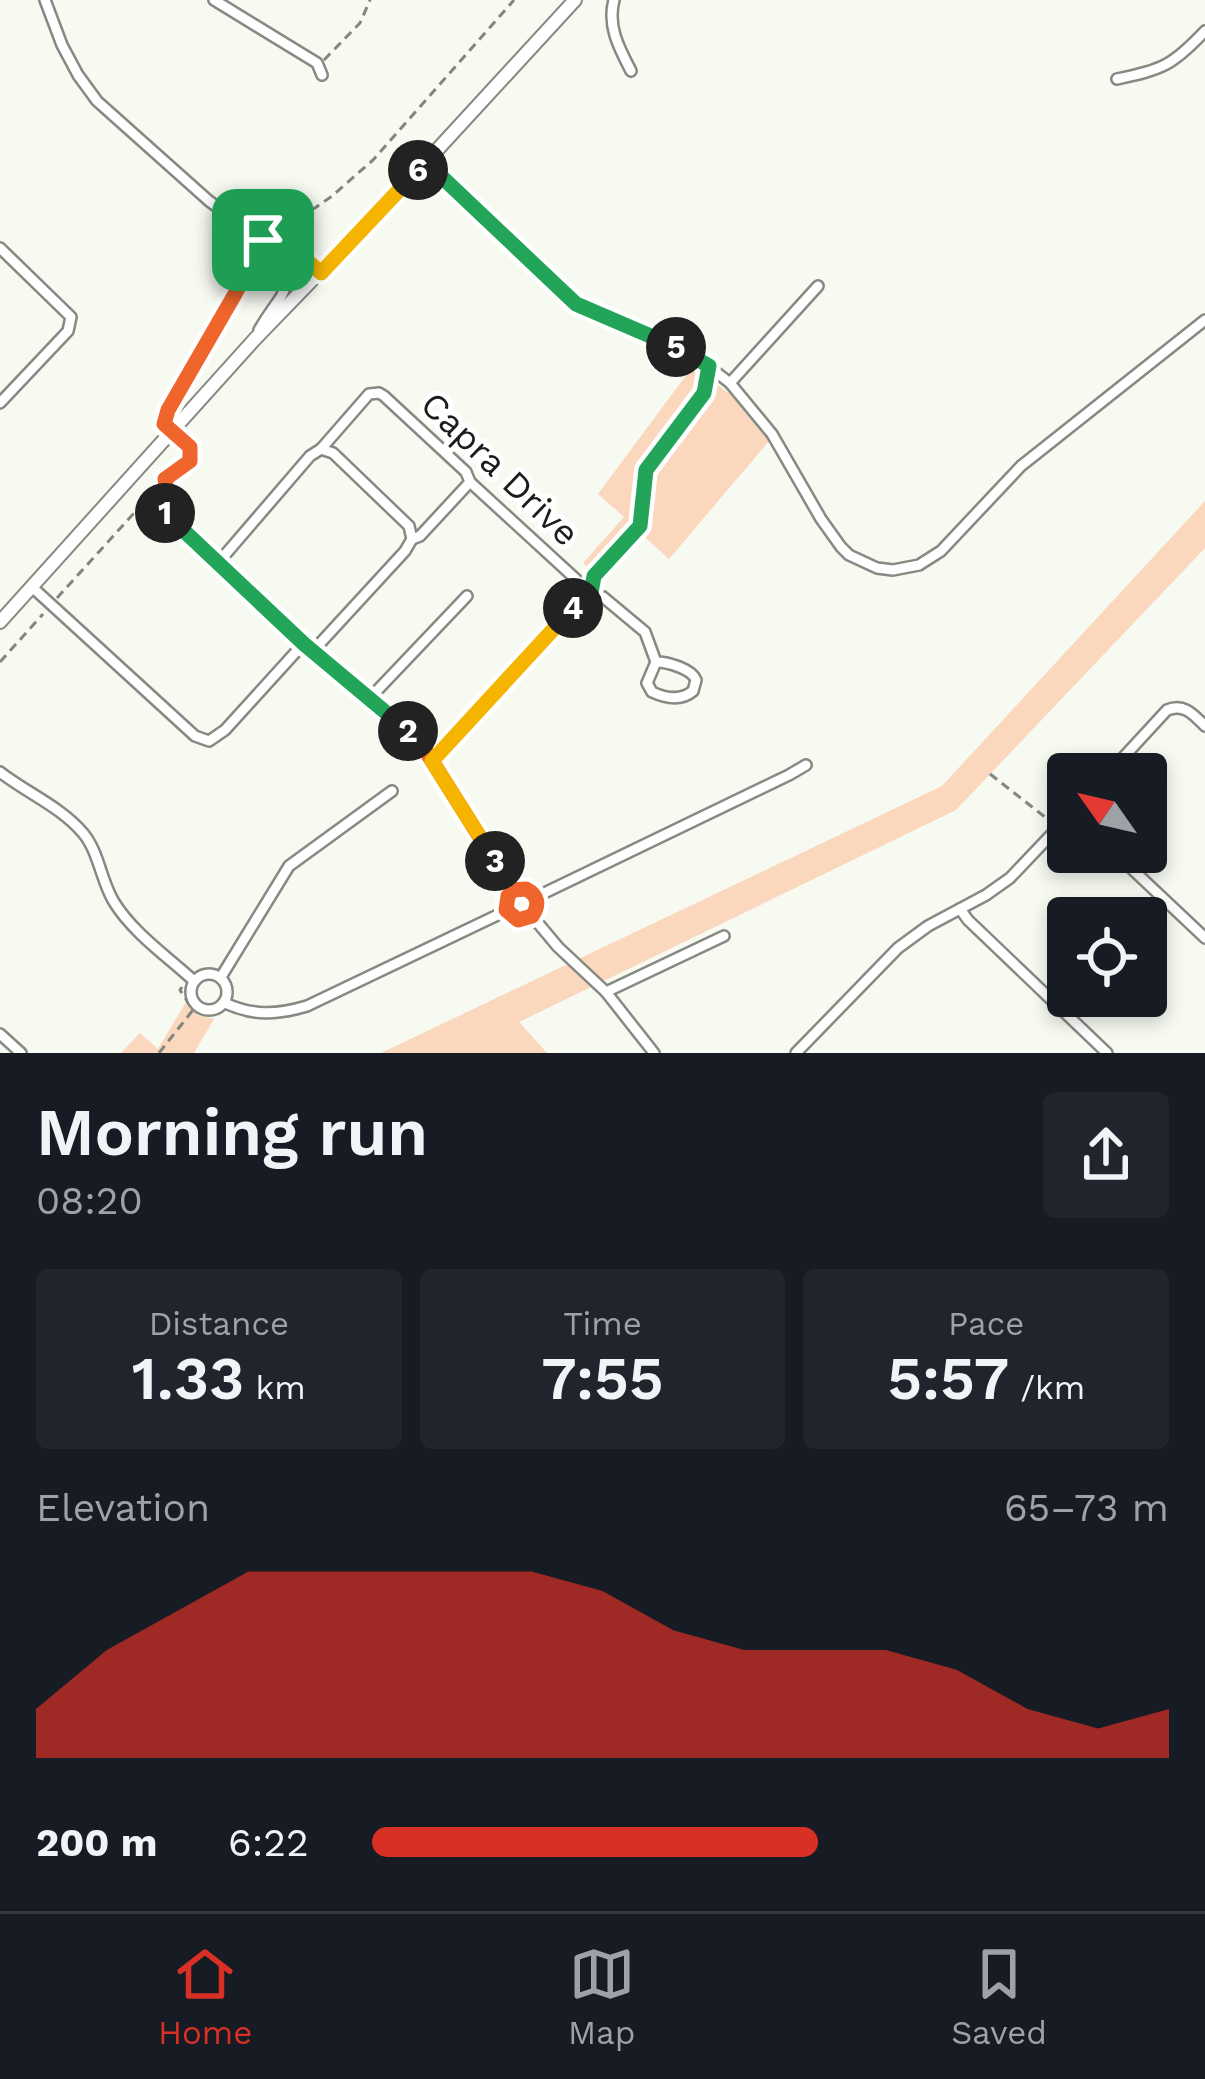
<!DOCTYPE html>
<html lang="en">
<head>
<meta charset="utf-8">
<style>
	:root { --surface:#171b24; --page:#20242c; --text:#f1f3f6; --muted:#9ea1a6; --line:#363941; --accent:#d93025 }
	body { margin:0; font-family:"Work Sans",sans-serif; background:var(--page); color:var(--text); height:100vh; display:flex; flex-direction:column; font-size:45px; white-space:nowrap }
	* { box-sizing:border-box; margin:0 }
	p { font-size:39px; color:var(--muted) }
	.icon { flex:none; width:66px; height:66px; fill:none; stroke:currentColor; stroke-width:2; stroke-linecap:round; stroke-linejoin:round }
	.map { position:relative; height:1053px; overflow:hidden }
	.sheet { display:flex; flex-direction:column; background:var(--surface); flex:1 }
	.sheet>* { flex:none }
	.needle { width:78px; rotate:304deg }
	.buttons { position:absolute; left:1047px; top:753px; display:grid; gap:24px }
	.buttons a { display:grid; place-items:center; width:120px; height:120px; border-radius:12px; background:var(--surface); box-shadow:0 6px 18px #0003; font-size:60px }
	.pin { position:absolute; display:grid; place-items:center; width:102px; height:102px; color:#fff; margin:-51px; border-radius:24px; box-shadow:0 6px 18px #0006 }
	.km { position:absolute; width:60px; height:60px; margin:-30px; border-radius:50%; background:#222; color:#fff; font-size:33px; line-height:60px; text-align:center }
	.round { display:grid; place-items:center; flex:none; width:126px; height:126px; border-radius:12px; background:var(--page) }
	.overview { display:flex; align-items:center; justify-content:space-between; height:204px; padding:0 36px }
	h1 { font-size:66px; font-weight:600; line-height:90px }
	.stats { display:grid; grid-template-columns:repeat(3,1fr); gap:18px; height:204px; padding:12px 36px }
	.stats div { display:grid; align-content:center; border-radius:12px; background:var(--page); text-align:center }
	.stats b { font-size:60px; font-weight:600 }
	.stats small { font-size:33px; font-weight:400 }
	.stats p { font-size:33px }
	.chart { height:336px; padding:24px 36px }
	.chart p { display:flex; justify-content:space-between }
	.chart svg { width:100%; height:216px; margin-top:12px; fill:var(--accent); opacity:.7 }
	ul { padding:0 36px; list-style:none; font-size:39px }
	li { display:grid; grid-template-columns:192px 144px 1fr; align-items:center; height:90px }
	li i { height:30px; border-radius:15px; background:var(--accent) }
	.menu { display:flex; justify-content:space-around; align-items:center; height:168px; border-top:3px solid var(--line); background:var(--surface); font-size:33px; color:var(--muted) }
	.menu a { display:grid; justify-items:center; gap:6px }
	.menu .on { color:var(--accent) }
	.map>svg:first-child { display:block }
	.green { fill:#fad7bd }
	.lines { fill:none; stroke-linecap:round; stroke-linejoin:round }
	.minor-casing { stroke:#878a83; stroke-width:14 }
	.secondary-casing { stroke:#878a83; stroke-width:16 }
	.path { stroke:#838680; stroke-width:3; stroke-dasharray:9 6; stroke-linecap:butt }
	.minor { stroke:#fff; stroke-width:9 }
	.secondary { stroke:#fff; stroke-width:12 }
	.split-1-casing { stroke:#fff; stroke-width:24 }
	.split-2-casing { stroke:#fff; stroke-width:24 }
	.split-3-casing { stroke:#fff; stroke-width:24 }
	.split-4-casing { stroke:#fff; stroke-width:24 }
	.split-5-casing { stroke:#fff; stroke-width:24 }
	.split-6-casing { stroke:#fff; stroke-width:24 }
	.split-7-casing { stroke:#fff; stroke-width:24 }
	.split-1 { stroke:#f0652b; stroke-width:15 }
	.split-2 { stroke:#22a559; stroke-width:15 }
	.split-3 { stroke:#f0652b; stroke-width:15 }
	.split-4 { stroke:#f5b400; stroke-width:15 }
	.split-5 { stroke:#22a559; stroke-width:15 }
	.split-6 { stroke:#22a559; stroke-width:15 }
	.split-7 { stroke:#f5b400; stroke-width:15 }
	.labels { text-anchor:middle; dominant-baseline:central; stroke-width:10; stroke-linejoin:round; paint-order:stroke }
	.street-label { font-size:36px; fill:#1b1d1a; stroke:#fff }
</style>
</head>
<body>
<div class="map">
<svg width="1205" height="1053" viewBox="0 0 1205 1053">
	<rect width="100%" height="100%" fill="#f6faf1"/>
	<!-- green -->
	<g class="green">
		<path d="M693,366l38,29 38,46 -100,118 -31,-28 -41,45 -14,-13 41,-46 -26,-23z"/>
		<path d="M1205,501v47l-249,262 -437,212 28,31h-166l561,-267z"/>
		<path d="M186,1002l11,13 17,4 -20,34h-73l19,-20 18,16z"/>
	</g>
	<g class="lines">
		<defs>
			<g id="minor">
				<path d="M45,0l17,45 16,30 19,26 112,100 54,39 32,10 26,23"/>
				<path d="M214,0l103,63 5,12"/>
				<path d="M614,0c-7,26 5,48 17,71"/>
				<path d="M1117,79c46,-10 55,-13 88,-48"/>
				<path d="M426,162l150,142 89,37 43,25 22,17 42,51 49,85 20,28 8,8 28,13 16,2 26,-5 22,-14 80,-85 184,-146"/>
				<path d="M0,248l71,69 -3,14 -68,72"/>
				<path d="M259,330c25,-43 31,-29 25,-84"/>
				<path d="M730,383l88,-97"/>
				<path d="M321,449l48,-55 10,-1 5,3 82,76 4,10 121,111 12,4 42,35 11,30 -9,21 5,9c13,6 29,9 41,-1l3,-11c-4,-11 -28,-18 -40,-18"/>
				<path d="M161,509l143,134 118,102 91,145"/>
				<path d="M412,539l8,-3 50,-54"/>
				<path d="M218,563l92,-107 11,-7 12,4 76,73 3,13 -7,12 -92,100"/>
				<path d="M32,587l163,149 14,5 16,-11 79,-87"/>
				<path d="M370,698l97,-102"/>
				<path d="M432,761l146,-159 13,-9"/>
				<path d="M0,772c27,21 61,35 83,61 16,19 18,48 31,69 19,31 54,55 80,79"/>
				<path d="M1108,774l59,-64c17,-7 26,4 38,16"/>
				<path d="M1114,852l91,86"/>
				<circle cx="522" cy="904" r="16"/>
				<path d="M536,897l253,-122 17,-10"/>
				<path d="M960,909l8,11 139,133"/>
				<path d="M532,916l26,31 48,45 48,61"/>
				<circle cx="209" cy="992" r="18"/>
				<path d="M221,977l68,-111 103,-75"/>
				<path d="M606,992l118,-56"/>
				<path d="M225,1003c28,13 52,12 82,3l199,-95"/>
				<path d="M0,1034l21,19"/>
				<path d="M796,1053l102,-105 30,-22 58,-31 24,-17 58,-61"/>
			</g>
			<path id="secondary" d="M0,622l254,-282 172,-178 149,-162"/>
		</defs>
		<!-- minor casing -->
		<use href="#minor" class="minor-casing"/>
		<!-- secondary casing -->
		<use href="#secondary" class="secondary-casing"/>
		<!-- path -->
		<g class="path">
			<path d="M324,60l36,-37 10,-23"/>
			<path d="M272,229l7,-8 36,-13 17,-12 41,-36 141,-160"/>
			<path d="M164,423l13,-30 83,-146"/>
			<path d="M165,503l3,-5 -2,-15"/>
			<path d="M594,579l46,-53 6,-56 58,-77 2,-13"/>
			<path d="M57,598l108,-119 25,-18 -1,-14 -9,-9"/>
			<path d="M0,662l43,-48"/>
			<path d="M990,774l60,47"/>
			<path d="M159,1053l34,-43 -13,-20 2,-3"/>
		</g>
		<!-- minor -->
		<use href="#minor" class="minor"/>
		<!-- secondary -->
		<use href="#secondary" class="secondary"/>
	</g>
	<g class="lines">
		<defs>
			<path id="split-1" d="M165,513l-4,-4 7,-12 -3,-18 25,-18v-14l-26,-23 4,-14 67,-116 28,-54"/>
			<path id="split-2" d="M165,513l139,131 104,87"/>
			<path id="split-3" d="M408,731l14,14 91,145 13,-1c12,6 14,16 6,27l-14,4 -12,-10 2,-14 5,-6 -18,-29"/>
			<path id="split-4" d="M495,861l-63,-100 141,-153"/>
			<path id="split-5" d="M573,608l18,-15 3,-17 46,-50 6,-56 58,-77 5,-27 -33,-19"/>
			<path id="split-6" d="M418,170l8,-8 150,142 100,43"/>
			<path id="split-7" d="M263,240l32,10 26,23 97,-103"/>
		</defs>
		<!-- split-1 casing -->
		<use href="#split-1" class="split-1-casing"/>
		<!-- split-2 casing -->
		<use href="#split-2" class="split-2-casing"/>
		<!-- split-3 casing -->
		<use href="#split-3" class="split-3-casing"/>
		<!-- split-4 casing -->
		<use href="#split-4" class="split-4-casing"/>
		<!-- split-5 casing -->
		<use href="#split-5" class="split-5-casing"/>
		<!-- split-6 casing -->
		<use href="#split-6" class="split-6-casing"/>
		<!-- split-7 casing -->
		<use href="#split-7" class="split-7-casing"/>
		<!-- split-1 -->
		<use href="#split-1" class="split-1"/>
		<!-- split-2 -->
		<use href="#split-2" class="split-2"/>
		<!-- split-3 -->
		<use href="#split-3" class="split-3"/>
		<!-- split-4 -->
		<use href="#split-4" class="split-4"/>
		<!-- split-5 -->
		<use href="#split-5" class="split-5"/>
		<!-- split-6 -->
		<use href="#split-6" class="split-6"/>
		<!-- split-7 -->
		<use href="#split-7" class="split-7"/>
	</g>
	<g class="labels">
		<!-- street labels -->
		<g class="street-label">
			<text transform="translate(500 469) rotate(44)">Capra Drive</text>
		</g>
	</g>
</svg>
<div class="buttons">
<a><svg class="needle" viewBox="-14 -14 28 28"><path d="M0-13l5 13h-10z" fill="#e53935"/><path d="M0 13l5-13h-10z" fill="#9ea1a6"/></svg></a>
<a><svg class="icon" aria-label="locate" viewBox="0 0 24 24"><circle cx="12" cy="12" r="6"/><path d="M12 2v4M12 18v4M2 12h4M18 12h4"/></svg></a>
</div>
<div class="pin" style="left:263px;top:240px;background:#1e9e55"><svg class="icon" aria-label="arrive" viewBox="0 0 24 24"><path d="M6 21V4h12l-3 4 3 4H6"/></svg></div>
<b class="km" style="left:165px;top:513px">1</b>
<b class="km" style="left:408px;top:731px">2</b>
<b class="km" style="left:495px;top:861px">3</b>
<b class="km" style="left:573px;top:608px">4</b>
<b class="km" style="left:676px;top:347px">5</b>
<b class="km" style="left:418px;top:170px">6</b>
</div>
<section class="sheet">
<div class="overview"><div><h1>Morning run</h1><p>08:20</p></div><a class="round"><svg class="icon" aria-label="share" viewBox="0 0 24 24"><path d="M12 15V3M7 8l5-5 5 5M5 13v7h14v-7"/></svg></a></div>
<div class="stats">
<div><p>Distance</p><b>1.33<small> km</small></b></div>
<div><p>Time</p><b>7:55</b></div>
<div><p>Pace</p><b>5:57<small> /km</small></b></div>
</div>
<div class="chart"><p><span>Elevation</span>65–73 m</p>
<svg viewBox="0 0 160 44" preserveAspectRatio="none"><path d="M0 44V34L10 22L20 14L30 6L40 6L50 6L60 6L70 6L80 10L90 18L100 22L110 22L120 22L130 26L140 34L150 38L160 34V44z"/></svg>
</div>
<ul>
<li><b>200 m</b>6:22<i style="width:56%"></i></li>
</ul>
</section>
<nav class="menu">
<a class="on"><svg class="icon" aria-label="home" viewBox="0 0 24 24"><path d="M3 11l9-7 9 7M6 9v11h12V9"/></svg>Home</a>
<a><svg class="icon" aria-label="map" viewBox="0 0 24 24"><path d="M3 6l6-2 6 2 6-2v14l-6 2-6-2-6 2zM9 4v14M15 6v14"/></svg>Map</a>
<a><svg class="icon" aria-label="saved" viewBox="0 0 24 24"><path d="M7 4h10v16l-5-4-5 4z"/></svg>Saved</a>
</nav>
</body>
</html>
